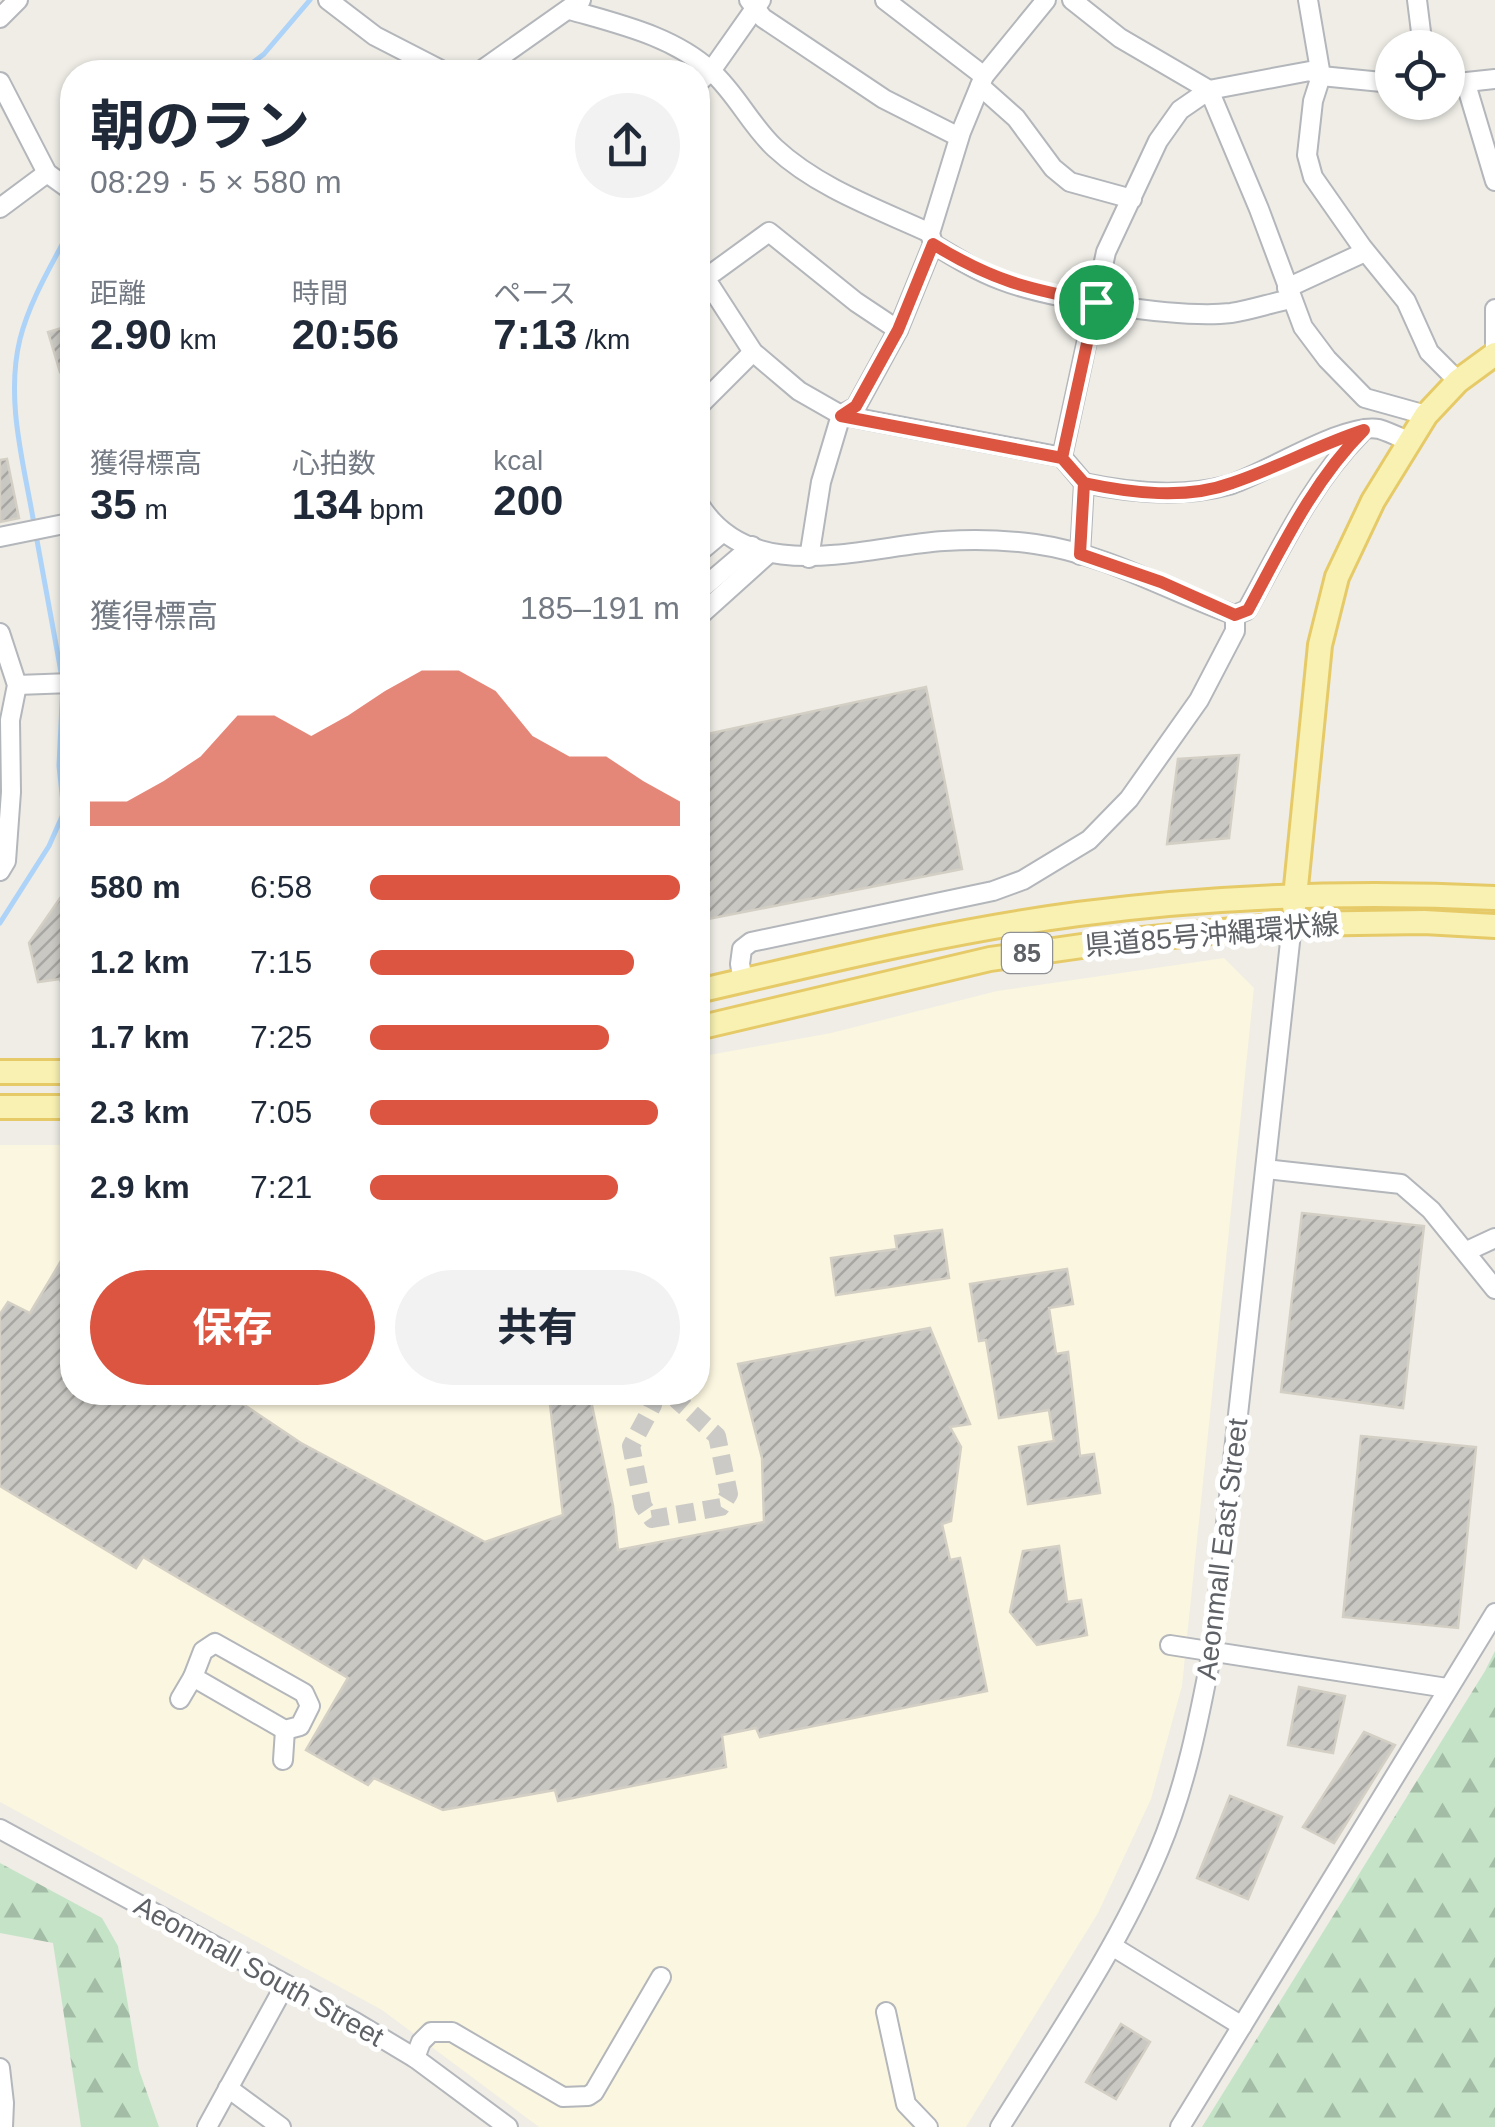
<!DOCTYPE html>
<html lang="ja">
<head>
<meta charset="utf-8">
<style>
	:root { --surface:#fff; --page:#f2f2f3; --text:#1f2937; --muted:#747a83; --accent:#db5540 }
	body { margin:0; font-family:Arial,"Noto Sans JP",sans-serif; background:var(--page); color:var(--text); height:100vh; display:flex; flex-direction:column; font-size:38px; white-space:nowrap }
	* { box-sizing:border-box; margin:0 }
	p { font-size:32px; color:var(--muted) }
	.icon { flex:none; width:55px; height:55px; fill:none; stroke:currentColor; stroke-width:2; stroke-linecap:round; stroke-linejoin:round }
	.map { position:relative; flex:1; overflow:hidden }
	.panel { position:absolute; left:60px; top:60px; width:650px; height:1345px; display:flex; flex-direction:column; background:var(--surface); border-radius:40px; box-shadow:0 2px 8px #0004 }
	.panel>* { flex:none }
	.buttons { position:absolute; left:1375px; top:30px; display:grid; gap:20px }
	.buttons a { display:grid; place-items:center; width:90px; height:90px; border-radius:50%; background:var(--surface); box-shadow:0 2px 8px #0004; font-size:50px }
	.pin { position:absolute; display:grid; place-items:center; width:85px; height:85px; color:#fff; margin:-42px; border:5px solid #fff; border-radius:50%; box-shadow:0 2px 10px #0007 }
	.round { display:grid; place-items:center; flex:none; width:105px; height:105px; border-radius:52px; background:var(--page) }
	.head { display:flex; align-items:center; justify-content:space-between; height:170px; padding:0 30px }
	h1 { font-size:55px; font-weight:700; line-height:75px }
	.metrics { display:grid; grid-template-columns:repeat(3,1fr); gap:15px; height:170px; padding:10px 30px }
	.metrics div { display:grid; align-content:center }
	.metrics b { font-size:42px; font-weight:700 }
	.metrics small { font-size:28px; font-weight:400 }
	.metrics p { font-size:28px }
	.chart { height:280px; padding:20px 30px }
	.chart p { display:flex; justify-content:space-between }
	.chart svg { width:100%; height:180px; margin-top:10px; fill:var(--accent); opacity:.7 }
	.primary-button { display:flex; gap:20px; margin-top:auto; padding:20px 30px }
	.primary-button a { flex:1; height:115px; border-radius:60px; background:var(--accent); color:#fff; font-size:40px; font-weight:700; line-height:115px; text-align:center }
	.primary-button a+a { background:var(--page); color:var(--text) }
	ul { padding:0 30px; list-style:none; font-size:32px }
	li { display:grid; grid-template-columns:160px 120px 1fr; align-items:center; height:75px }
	li i { height:25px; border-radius:12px; background:var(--accent) }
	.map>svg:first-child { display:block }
	.commercial { fill:#fbf6df }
	.forest { fill:url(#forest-firs) }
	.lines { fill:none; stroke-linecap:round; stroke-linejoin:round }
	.stream { stroke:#add3f8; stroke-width:5 }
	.building { fill:url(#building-hatch); stroke:#d3cfc5; stroke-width:2.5 }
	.minor-tunnel { stroke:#cbcac6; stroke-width:18; stroke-dasharray:18 9; stroke-linecap:butt }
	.minor-casing { stroke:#b3b6ba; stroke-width:22 }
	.major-casing { stroke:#e6ca68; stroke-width:28 }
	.minor { stroke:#fff; stroke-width:18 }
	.major { stroke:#f8f1b2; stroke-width:22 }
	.route-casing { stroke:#fff; stroke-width:20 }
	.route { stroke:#db5540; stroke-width:12 }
	.labels { text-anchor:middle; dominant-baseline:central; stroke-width:10; stroke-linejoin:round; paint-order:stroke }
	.shield { fill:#fff; stroke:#8e9093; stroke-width:2.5 }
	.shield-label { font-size:25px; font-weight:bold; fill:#5e6165 }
	.street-label { font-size:28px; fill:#5e6165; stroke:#fff }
</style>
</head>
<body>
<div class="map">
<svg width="1495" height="2127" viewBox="0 0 1495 2127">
	<defs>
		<pattern id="forest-firs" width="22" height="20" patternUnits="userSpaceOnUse" patternTransform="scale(2.5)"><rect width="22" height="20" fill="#c5e4c7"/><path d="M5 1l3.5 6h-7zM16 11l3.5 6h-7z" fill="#a3bca5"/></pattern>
		<pattern id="building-hatch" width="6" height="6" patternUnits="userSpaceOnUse" patternTransform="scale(2.5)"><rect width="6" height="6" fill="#cac8c3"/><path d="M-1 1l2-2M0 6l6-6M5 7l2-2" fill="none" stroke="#a7a6a2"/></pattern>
	</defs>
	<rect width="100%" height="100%" fill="#efede6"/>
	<!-- commercial -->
	<path class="commercial" d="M1224,958l30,30 -72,698 -31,113 -53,114 -132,214h-427l-157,-117 -382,-208v-657h72v247h626v-335l133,-24 166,-42z"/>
	<!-- forest -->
	<g class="forest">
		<path d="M1495,1651v476h-293l283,-456z"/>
		<path d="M0,1863l102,55 16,28 21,124 20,57h-78l-28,-184 -53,-10z"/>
	</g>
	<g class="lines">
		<!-- stream -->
		<g class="stream">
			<path d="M240,72l24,-18 46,-54"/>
			<path d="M34,524c-10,-60 -29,-124 -14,-185 10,-40 34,-78 52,-113"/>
			<path d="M0,923l49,-77 15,-34 -5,-46 4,-83 -27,-148"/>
		</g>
	</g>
	<!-- building -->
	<g class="building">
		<path d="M72,325v44l-12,3 -12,-40z"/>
		<path d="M7,459l12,59 -19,4v-62z"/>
		<path d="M926,687l36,182 -264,52v-185z"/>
		<path d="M1239,755l-10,83 -62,6 11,-85z"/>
		<path d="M72,881v127l-3,1 -9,-30 -22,3 -9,-39z"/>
		<path d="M1302,1213l122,13 -21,182 -122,-16z"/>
		<path d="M942,1230l7,48 -113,17 -5,-37 66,-9 -2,-13z"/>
		<path d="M61,1261l11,7v124h153l76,51 184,99 78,-27 -13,-111 40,-8 23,110 5,44 146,-28 -2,-64 -24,-94 192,-36 40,96 -20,3 11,20 -10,74 -9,3 8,36 10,-2 27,133 -227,46 -4,-9 -34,7 4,32 -168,34 -3,-11 -112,20 -69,-32 -6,7 -62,-35 42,-72 -205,-121 -7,11 -136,-82v-172l8,-12 22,11z"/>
		<path d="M1067,1269l6,35 -24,4 7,46 12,-2 12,104 14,-2 6,39 -72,11 -9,-57 35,-6 -5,-31 -50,8 -13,-78 -7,1 -9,-57z"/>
		<path d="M1361,1436l115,11 -18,181 -115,-11z"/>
		<path d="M1059,1546l8,56 14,-2 6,35 -50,10 -27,-33 13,-61z"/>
		<path d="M1299,1687l46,9 -12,57 -45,-8z"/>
		<path d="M1364,1732l31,13 -61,98 -31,-16z"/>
		<path d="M1230,1796l52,21 -34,82 -51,-21z"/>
		<path d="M1121,2024l29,18 -34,57 -30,-17z"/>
	</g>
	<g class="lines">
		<!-- minor-tunnel -->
		<path class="minor-tunnel" d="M651,1392l2,13 -22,41 12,60 9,13 69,-12 8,-13 -12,-58 -40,-36 -1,-8"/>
		<defs>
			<g id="minor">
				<path d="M328,0l47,36 70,36"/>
				<path d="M749,0l14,18 121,81 75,38"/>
				<path d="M885,0l99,76"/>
				<path d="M1072,0l48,38 89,52 50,119 44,118 24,32 38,39 61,17"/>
				<path d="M1308,0l13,76 -8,25 -6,54 6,22 49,70 44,54 23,51 29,29"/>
				<path d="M1417,0l6,48"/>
				<path d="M570,10c48,14 103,26 141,61 25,22 40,55 64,77 43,40 103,61 155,85"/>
				<path d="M0,18l18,-18"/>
				<path d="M479,72l102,-72"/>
				<path d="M0,82l47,91 25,18"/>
				<path d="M698,83l13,-12 50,-71"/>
				<path d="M1448,84l47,-5"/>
				<path d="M1466,84l29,97"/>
				<path d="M980,86l36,32 37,50 17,14 62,17"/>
				<path d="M0,208l47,-35"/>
				<path d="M933,244c23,14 44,27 68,36 49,19 179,39 230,33 20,-3 40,-10 60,-14"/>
				<path d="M698,267l55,85 46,39 42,24 221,42 22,26c47,10 98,15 145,2 36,-11 116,-63 150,-56 10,3 20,8 29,12"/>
				<path d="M698,281l16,-9 55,-40 87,70 42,28"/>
				<path d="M1287,288l78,-36"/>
				<path d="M1495,309v39"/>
				<path d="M698,407l55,-55"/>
				<path d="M1062,457l44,-205 52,-111 22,-31 29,-20 101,-19 11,5 71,7"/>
				<path d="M698,502c51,87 166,44 246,39 29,-2 62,-1 91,3 72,10 133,47 200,71l12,-5c34,-61 64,-127 113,-176"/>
				<path d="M0,537l69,-14"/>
				<path d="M698,553l25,-21"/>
				<path d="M1080,555l4,-72"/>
				<path d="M809,558l12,-76 20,-67 15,-8 42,-77 35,-86 -3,-11 31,-101 23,-56 62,-76"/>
				<path d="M698,592l54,-46"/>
				<path d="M698,617l70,-63"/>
				<path d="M0,633l17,52 -7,35 1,72 -5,69 -6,10"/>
				<path d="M17,685l55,-2"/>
				<path d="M743,981l-3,-17 2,-15 9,-7 242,-51 30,-11 66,-40 40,-41 70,-99 36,-69v-16"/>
				<path d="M1266,1169l135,15 30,26 64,79"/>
				<path d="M1467,1251l28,-13"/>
				<path d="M215,1643l89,50 6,13 -10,20 -15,4 -92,-53 10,-26z"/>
				<path d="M1170,1645l277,43"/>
				<path d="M180,1699l13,-22"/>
				<path d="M283,1760l2,-30"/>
				<path d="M0,1829l355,193 60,36 93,69"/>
				<path d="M1112,1946l130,80"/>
				<path d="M886,2012l20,92 22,23"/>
				<path d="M415,2058l6,-16 10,-10h21l111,65 25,-1 6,-4 67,-115"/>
				<path d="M0,2068l4,35 -1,24"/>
				<path d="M228,2088l53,39"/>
				<path d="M207,2127l78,-142"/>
				<path d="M1000,2127c56,-90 118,-179 159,-277 27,-64 40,-131 53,-199l80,-727"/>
				<path d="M1180,2127l315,-514"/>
			</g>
			<g id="major">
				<path d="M1294,907l26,-262 17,-68 36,-76 53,-86 32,-34 37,-27"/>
				<path d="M698,991c125,-29 251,-60 380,-77 139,-18 277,-23 417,-16"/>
				<path d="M698,1028l292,-69 113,-16 189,-19 132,-2 71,4"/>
				<path d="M0,1072h72"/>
				<path d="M0,1107h72"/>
			</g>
		</defs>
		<!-- minor casing -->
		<use href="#minor" class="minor-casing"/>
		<!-- major casing -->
		<use href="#major" class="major-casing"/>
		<!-- minor -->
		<use href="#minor" class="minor"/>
		<!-- major -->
		<use href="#major" class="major"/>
	</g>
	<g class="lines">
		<defs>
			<path id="route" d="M1096,302c-68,-13 -103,-21 -163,-58l-35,86 -42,76 -15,10 221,42 22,25 -4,71 81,28 74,33 13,-5c34,-63 65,-129 116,-180 -46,15 -87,38 -132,53 -46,17 -101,10 -148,0l-22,-25 34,-156"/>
		</defs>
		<!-- route casing -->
		<use href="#route" class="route-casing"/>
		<!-- route -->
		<use href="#route" class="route"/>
	</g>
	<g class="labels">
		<!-- shield labels -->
		<rect class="shield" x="1002" y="933" width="50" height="40" rx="8"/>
		<g class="shield-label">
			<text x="1027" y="953">85</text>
		</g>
		<!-- street labels -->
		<g class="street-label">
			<text transform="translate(1212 935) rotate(-5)">県道85号沖縄環状線</text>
			<text transform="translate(1222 1549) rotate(-83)">Aeonmall East Street</text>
			<text transform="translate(259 1971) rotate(29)">Aeonmall South Street</text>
		</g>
	</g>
</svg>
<div class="buttons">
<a><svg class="icon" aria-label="locate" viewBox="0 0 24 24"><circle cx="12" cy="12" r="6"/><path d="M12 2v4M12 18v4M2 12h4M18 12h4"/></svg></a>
</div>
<div class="pin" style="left:1096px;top:302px;background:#1e9e55"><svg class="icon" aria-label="arrive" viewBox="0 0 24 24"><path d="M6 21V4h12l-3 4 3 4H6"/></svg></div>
<section class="panel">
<div class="head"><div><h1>朝のラン</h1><p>08:29 · 5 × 580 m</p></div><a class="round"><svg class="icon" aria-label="share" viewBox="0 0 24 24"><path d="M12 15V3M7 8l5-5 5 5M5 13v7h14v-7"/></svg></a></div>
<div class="metrics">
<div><p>距離</p><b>2.90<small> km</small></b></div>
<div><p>時間</p><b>20:56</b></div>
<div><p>ペース</p><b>7:13<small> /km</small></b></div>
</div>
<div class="metrics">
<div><p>獲得標高</p><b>35<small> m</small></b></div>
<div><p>心拍数</p><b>134<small> bpm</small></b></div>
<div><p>kcal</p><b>200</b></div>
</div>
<div class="chart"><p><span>獲得標高</span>185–191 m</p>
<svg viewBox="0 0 160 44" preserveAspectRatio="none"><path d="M0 44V38L10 38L20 33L30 27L40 17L50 17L60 22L70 17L80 11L90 6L100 6L110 11L120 22L130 27L140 27L150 33L160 38V44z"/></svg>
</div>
<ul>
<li><b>580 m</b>6:58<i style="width:100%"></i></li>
<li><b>1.2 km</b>7:15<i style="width:85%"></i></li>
<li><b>1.7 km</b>7:25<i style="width:77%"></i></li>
<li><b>2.3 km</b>7:05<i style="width:93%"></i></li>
<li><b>2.9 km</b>7:21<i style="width:80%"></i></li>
</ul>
<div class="primary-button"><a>保存</a><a>共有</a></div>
</section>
</div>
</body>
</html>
